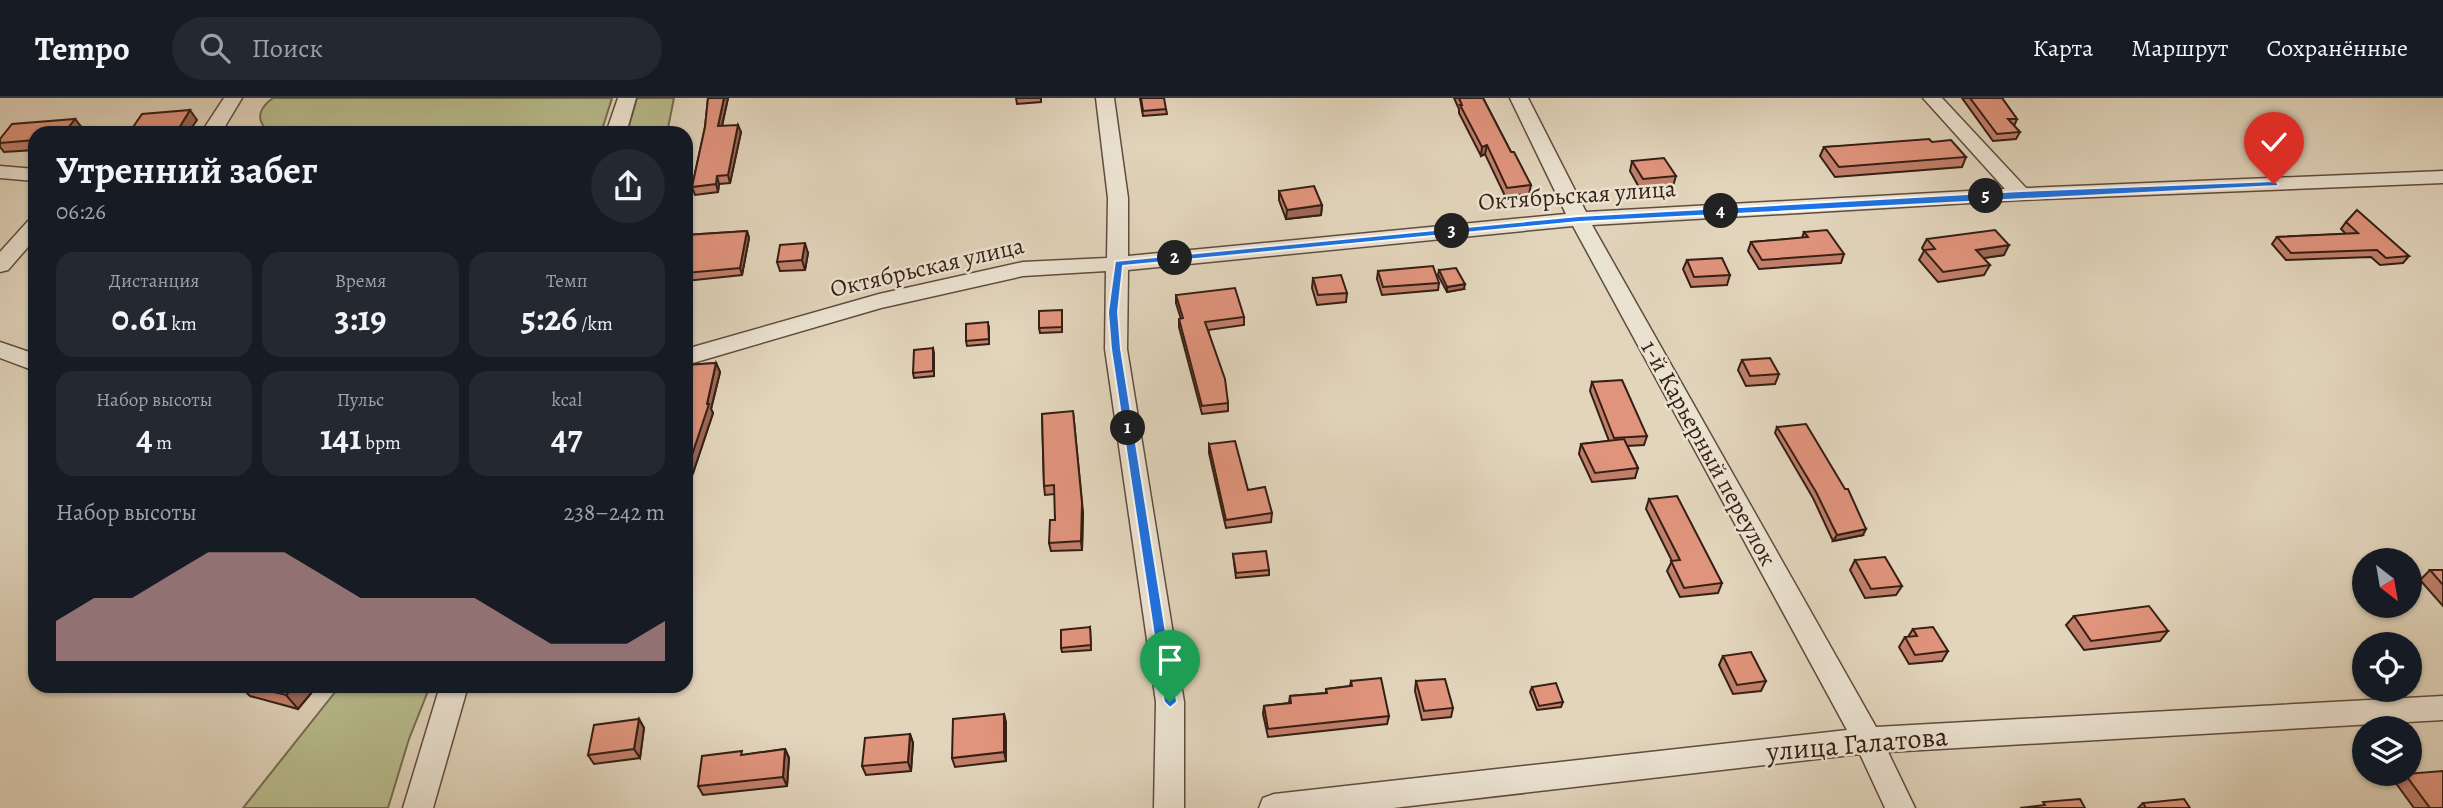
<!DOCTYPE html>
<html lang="ru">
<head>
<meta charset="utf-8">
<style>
	:root { --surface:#171b24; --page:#242831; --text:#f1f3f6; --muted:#9ea1a6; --line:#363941; --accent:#c59692 }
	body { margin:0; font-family:Alegreya,serif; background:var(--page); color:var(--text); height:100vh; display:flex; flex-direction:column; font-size:26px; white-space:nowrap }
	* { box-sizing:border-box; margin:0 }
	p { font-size:23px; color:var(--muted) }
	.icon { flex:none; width:38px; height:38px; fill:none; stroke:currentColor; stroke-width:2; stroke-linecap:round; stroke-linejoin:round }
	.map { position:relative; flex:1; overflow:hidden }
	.details { position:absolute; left:28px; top:28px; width:665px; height:567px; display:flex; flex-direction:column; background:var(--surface); border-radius:21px; box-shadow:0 2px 5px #0004 }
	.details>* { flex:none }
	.needle { width:46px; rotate:149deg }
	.tools { position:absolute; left:2352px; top:450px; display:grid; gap:14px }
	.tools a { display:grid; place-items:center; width:70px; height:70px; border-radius:50%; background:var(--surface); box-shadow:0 2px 5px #0004; font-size:35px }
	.pin { position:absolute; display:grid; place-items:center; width:60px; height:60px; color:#fff; margin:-72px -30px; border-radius:50% 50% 50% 0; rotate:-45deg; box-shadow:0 0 7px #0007 }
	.pin .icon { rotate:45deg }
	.km { position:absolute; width:35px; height:35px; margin:-18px; border-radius:50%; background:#222; color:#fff; font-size:19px; line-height:35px; text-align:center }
	.round { display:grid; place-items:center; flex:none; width:74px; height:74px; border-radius:37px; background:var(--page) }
	.head { display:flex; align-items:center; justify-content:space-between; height:119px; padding:0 28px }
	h1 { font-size:38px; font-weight:600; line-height:52px }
	.stats { display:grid; grid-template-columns:repeat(3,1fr); gap:10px; height:119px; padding:7px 28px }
	.stats div { display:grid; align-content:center; border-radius:18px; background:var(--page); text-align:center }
	.stats b { font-size:35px; font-weight:600 }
	.stats small { font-size:19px; font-weight:400 }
	.stats p { font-size:19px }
	.chart { height:196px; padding:14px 28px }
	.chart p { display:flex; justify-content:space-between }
	.chart svg { width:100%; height:126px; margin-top:7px; fill:var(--accent); opacity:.7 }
	header { display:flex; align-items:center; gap:42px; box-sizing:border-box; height:98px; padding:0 35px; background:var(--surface); border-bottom:2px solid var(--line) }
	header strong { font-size:33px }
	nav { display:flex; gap:38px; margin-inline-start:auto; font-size:24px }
	.search { width:490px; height:63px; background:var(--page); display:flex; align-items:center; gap:18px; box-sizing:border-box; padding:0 24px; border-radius:38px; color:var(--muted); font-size:26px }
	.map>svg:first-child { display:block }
	.green { fill:#b8bc8d; stroke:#766d50; stroke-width:2 }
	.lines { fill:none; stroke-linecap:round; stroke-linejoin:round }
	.minor-casing { stroke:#604c3e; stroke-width:3 }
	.minor { fill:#ece4d3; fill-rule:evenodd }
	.wall { fill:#c17f6b; stroke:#351e14; stroke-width:2 }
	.shaded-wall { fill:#9d6857; stroke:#351e14; stroke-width:2 }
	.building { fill:#e0947c; stroke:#351e14; stroke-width:2 }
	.route { fill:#1a73e8; stroke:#fff; stroke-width:2 }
	.labels { text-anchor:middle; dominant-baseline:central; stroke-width:5; stroke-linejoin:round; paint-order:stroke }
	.street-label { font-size:24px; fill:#351e14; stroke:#ece4d3 }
	.near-street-label { font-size:28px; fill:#351e14; stroke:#ece4d3 }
</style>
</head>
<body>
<header>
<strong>Tempo</strong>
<div class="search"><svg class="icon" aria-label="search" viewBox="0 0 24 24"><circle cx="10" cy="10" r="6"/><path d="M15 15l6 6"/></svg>Поиск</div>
<nav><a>Карта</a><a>Маршрут</a><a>Сохранённые</a></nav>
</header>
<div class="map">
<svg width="2443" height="710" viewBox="0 0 2443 710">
	<rect width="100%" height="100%" fill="#e2d5bc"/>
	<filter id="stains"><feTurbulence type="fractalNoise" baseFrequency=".00286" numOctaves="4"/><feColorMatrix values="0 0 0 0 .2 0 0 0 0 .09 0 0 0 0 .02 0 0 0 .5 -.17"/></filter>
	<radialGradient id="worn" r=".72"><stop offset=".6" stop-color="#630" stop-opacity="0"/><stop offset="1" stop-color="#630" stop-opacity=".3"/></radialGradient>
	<!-- green -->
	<g class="green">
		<path d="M273,0h339l-11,35h-339l3,-5c-10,-12 -3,-22 8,-30z"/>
		<path d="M637,0h37l-7,35h-40z"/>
		<path d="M340,588h90l-21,53 -21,69h-145z"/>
	</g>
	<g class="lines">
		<defs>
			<g id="minor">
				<path d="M224,0h18l-21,35h-20z"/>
				<path d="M618,0h18l-10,35h-20z"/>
				<path d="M1096,0h18l14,100v58l438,-42 -56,-116h18l58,114 419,-23 -82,-91h19l84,90 417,-17v12l-422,17 -429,25 284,502 567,-31v24l-555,32 27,56h-30l-25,-54 -467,54h-134l4,-10 11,-4 573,-64 -274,-504 -445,44 -1,79 57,353v106h-30l2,-106 -51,-353 1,-78 -83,5 -142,32 -195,57v-16l193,-55 144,-32 84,-4 1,-60z"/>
				<path d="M0,68l35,3v12l-35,-3z"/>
				<path d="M35,122v19l-27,31 -8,2v-20l28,-31z"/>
				<path d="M0,244l35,12v17l-35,-13z"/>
				<path d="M440,588h28l-35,122h-30z"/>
			</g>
		</defs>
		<!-- minor casing -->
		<use href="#minor" class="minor-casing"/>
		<!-- minor -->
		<use href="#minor" class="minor"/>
	</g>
	<!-- wall -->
	<g class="wall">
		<path d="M708,0h20l-6,28 19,6 -11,51 -11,1 -1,8 -23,3 -3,-8 13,-60z"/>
		<path d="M1016,0h25v4l-24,2z"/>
		<path d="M1140,0l26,11 1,5 -24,2z"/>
		<path d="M1454,0h29l28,54 20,33 -2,9 -24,2 -20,-42 -4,2 -22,-43v-4z"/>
		<path d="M1962,0h40l15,21 -3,7 6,6 -4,7 -23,2z"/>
		<path d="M75,21l7,9 -47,5v17l-31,2 -4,-5v-8z"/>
		<path d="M1932,44l34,15 -4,10 -127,10 -15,-21 4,-9z"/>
		<path d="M1632,63l44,15 -3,10 -33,3 -10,-18z"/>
		<path d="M1279,93l43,14 -1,10 -35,4 -7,-19z"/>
		<path d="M2346,124l63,34 -6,7 -23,2 -9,-8 -85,3 -14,-16 5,-7 69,-3 -5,-5z"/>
		<path d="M747,133l2,7 -7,37 -56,6v-46z"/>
		<path d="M1804,134l40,22 -3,9 -82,6 -11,-18 3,-9 51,-4z"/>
		<path d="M1927,141l77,16 -21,3 7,7 -6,10 -46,7 -19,-22 5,-9 -2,-3z"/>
		<path d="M808,155l-3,17 -25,1 -3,-9z"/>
		<path d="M1687,162l43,15 -3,10 -36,2 -8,-18z"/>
		<path d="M1439,172l25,19 -17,3 -9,-17z"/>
		<path d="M1378,173l61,12 -1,7 -56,5 -5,-16z"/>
		<path d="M1313,180l34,15 -1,9 -29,3 -5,-17z"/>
		<path d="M1176,197l68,22v8l-36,5 20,73v8l-26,3 -23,-87v-8h2l-5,-16z"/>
		<path d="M1062,217v17l-22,1 -1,-5z"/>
		<path d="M989,229v17l-22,2 -1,-5z"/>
		<path d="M933,250l1,5v23l-20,2 -1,-5z"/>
		<path d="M1742,262l37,14 -4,10 -29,2 -8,-16z"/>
		<path d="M716,265l4,9 -9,37 2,4 -20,60 -7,1v-109z"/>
		<path d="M1592,284l55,54 -3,9 -17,1 11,22 -3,10 -43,4 -13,-28 2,-10 28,-3 -19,-50z"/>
		<path d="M1042,316l41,98 -1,38 -31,1 -2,-8 6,-23v-26l-10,1 -1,-9z"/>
		<path d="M1777,329l86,108 -30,6 -20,-43 -38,-65z"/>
		<path d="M1209,346l39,46 24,23 -1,9 -45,6 -17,-75z"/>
		<path d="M1649,401l73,84 -4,10 -38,4 -13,-26 5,-10 -26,-52z"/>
		<path d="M1233,456l36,16v5l-33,3z"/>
		<path d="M1855,462l47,26 -6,9 -31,3 -15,-28z"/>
		<path d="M2430,472h13v36l-23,-26z"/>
		<path d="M2074,518l94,15 -8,10 -76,9 -18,-25z"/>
		<path d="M1090,529l1,23 -29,2 -1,-4z"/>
		<path d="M1913,531l35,22 -6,10 -33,3 -10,-17 6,-10h3z"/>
		<path d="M1723,558l43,25 -5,10 -28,3 -14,-29z"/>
		<path d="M1351,583l38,35 -2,8 -119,13 -5,-23 1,-8 25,-3 1,-7 36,-3v-4l24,-3z"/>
		<path d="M1416,583l37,27 -2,9 -29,3 -7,-29z"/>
		<path d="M240,588h77l-19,23 -48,-13z"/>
		<path d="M1532,589l31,15 -2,5 -24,3 -7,-18z"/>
		<path d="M1004,616l2,9v38l-51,6 -3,-9z"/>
		<path d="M639,621l5,9 -4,30 -46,6 -6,-9z"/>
		<path d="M910,636l3,9 -2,28 -45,4 -4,-9z"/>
		<path d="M785,651l4,9 -2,28 -84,9 -5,-9 46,-31z"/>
		<path d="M2405,676l38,34h-29l-19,-26z"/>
		<path d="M2143,705l47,5h-52z"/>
	</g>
	<!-- shaded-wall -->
	<g class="shaded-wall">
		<path d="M724,0h4l-8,36 -2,-8z"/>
		<path d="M190,12l7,10 -9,13h-12z"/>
		<path d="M75,21l7,9 -4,5h-14z"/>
		<path d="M738,27l3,7 -11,51 -2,-8z"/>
		<path d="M1487,47l-2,9 -4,2 1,-9z"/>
		<path d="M717,78l2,8 -1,8 -2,-8z"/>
		<path d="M1322,107l-1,10 -35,4 1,-9z"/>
		<path d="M747,133l2,7 -7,37 -2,-7z"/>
		<path d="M805,145l3,10 -3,17 -3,-10z"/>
		<path d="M2009,147l-5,10 -33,5 5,-10z"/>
		<path d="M1465,186l-1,5 -17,3v-5z"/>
		<path d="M716,265l4,9 -9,37 2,4 -20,60 -4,-9 18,-60z"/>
		<path d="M1073,313l10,101 -1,38 -1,-9z"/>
		<path d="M1866,431l-3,6 -30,6 4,-6z"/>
		<path d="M294,588h23l-19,23 -12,-14z"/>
		<path d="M1004,616l2,9v38l-2,-9z"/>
		<path d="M639,621l5,9 -4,30 -6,-9z"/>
		<path d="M910,636l3,9 -2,28 -3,-9z"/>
		<path d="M785,651l4,9 -2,28 -4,-9z"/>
	</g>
	<!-- building -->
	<g class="building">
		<path d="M708,0h16l-6,28 20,-1 -10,50 -11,1 -1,8 -24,3 13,-60z"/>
		<path d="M1141,0h23l2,11 -23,2z"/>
		<path d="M1459,0h24l28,54h3l17,33 -24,3 -20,-43 -5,2 -22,-42h2z"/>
		<path d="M1970,0h32l15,21h-9l12,13 -23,2z"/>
		<path d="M190,12l-14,23h-47l13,-19z"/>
		<path d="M75,21l-11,14h-29v7l-35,3v-4l12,-15z"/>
		<path d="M1929,41l3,3 19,-2 15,17 -127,10 -15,-20z"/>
		<path d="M1664,60l12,18 -33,3 -11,-18z"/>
		<path d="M1314,88l8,19 -35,5 -8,-19z"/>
		<path d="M2357,112l52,46 -23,2 -9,-8 -86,3 -14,-16 81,-4 -12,-11z"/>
		<path d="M1827,132l17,24 -82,6 -11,-18 57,-5 -4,-5z"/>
		<path d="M1995,132l14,15 -33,5 14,15 -47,7 -19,-22 11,-1 -8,-10z"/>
		<path d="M747,133l-7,37 -54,5v-38z"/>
		<path d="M805,145l-3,17 -25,2 3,-17z"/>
		<path d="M1722,160l8,17 -36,2 -7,-17z"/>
		<path d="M1433,168l6,17 -56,4 -5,-16z"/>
		<path d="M1456,170l9,16 -18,3 -8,-17z"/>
		<path d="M1341,177l6,18 -29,2 -5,-17z"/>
		<path d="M1235,190l9,29 -39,5 20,57 3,24 -26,3 -23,-87 4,-1 -7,-23z"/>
		<path d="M1062,212v17l-23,1v-17z"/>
		<path d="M988,224l1,17 -23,2v-17z"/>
		<path d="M933,250v23l-20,2 1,-23z"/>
		<path d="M1770,260l9,16 -29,2 -8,-16z"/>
		<path d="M716,265l-9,41h2l-20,60h-3v-99z"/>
		<path d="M1622,282l25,56 -33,2 -22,-56z"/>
		<path d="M1073,313l9,92 -1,38 -32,2 1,-23h5l-1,-35 -10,1 -2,-72z"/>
		<path d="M1806,326l39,65h3l18,40 -29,6 -21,-43 -39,-65z"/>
		<path d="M1624,341l14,29 -43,5 -14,-29z"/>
		<path d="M1235,343l13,49 17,-3 7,26 -46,7 -17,-76z"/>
		<path d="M1677,398l45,87 -38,5 -13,-27 9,-1 -31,-61z"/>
		<path d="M1266,453l3,19 -33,3 -3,-19z"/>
		<path d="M1885,459l17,29 -31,3 -16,-29z"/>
		<path d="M2430,472h13v15z"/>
		<path d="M2149,508l19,25 -77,10 -17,-25z"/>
		<path d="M1090,529l1,18 -30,3v-18z"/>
		<path d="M1933,529l15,24 -33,4 -10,-18 12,-1 -4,-7z"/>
		<path d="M1751,554l15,29 -29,4 -14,-29z"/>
		<path d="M1381,580l8,38 -121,13 -4,-23 27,-3 -1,-7 37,-3 -1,-4 26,-3 -1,-5z"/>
		<path d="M1445,581l8,29 -29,3 -8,-30z"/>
		<path d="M1556,585l7,19 -24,4 -7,-19z"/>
		<path d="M249,588h45l-8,9z"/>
		<path d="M1004,616v38l-52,6 1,-39z"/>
		<path d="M639,621l-5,30 -46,6 6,-30z"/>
		<path d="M910,636l-2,28 -46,4 3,-28z"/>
		<path d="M785,651l-2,28 -85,9 4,-30 40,-5 -1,4z"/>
		<path d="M2443,673v37h-13l-25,-34z"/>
		<path d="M2080,701l5,9h-65l25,-3 -2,-3z"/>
		<path d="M2184,701l6,9h-44l-3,-5z"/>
	</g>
	<!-- route -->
	<path class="route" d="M2274,83l5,3 -2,2 -698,36 -456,44 -5,46 3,37 56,353 -7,6 -6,-6 -53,-353 -3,-37 7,-51 464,-45 442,-25z"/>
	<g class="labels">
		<!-- street labels -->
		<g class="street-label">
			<text transform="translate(1577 97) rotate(-4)">Октябрьская улица</text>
			<text transform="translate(927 169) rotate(-13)">Октябрьская улица</text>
			<text transform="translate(1709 355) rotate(61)">1-й Карьерный переулок</text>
		</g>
		<!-- near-street labels -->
		<g class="near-street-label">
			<text transform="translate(1857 646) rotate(-5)">улица Галатова</text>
		</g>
	</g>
	<rect width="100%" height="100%" filter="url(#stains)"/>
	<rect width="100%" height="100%" fill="url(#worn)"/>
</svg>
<div class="tools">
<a><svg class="needle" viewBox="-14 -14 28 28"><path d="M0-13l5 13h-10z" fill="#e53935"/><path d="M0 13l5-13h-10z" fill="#9ea1a6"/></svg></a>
<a><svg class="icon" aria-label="locate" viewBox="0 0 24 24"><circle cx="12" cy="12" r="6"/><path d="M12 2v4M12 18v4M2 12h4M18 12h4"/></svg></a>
<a><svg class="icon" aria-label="layers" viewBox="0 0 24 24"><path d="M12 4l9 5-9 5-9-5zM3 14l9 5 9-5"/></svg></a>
</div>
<div class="pin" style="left:1170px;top:604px;background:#1e9e55"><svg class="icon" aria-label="arrive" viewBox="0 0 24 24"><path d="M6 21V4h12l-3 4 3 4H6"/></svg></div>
<div class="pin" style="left:2274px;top:86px;background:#d93025"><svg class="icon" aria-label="check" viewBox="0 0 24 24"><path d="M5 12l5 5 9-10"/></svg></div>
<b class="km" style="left:1128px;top:330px">1</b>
<b class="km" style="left:1175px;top:160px">2</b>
<b class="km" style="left:1452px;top:133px">3</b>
<b class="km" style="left:1721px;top:113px">4</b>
<b class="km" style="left:1986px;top:98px">5</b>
<section class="details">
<div class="head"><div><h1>Утренний забег</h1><p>06:26</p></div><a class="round"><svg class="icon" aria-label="share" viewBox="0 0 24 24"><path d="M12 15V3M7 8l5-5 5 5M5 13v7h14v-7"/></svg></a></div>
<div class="stats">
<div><p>Дистанция</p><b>0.61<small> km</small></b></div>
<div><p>Время</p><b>3:19</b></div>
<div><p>Темп</p><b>5:26<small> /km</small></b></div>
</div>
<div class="stats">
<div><p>Набор высоты</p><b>4<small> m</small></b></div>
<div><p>Пульс</p><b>141<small> bpm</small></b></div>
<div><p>kcal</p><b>47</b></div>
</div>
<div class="chart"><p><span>Набор высоты</span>238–242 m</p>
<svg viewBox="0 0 160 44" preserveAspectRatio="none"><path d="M0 44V30L10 22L20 22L30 14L40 6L50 6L60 6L70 14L80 22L90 22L100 22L110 22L120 30L130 38L140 38L150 38L160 30V44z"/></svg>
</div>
</section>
</div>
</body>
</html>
